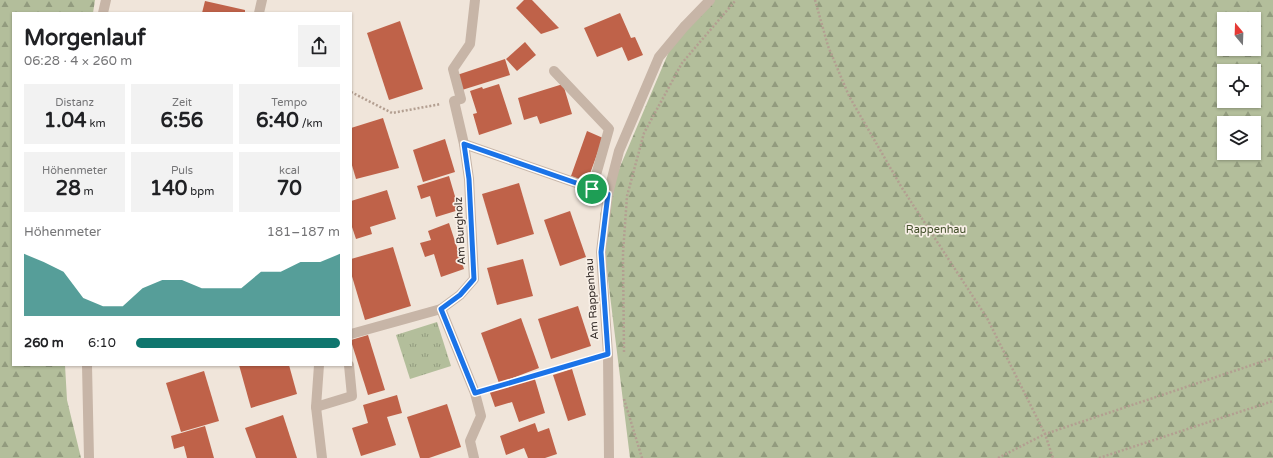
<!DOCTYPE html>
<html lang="de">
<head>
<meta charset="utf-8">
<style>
	:root { --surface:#fff; --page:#f2f2f2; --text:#202124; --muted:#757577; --accent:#0f766e }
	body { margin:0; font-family:"Varela Round",sans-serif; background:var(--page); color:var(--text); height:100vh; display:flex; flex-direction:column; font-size:15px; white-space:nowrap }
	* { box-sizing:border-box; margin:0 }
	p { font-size:13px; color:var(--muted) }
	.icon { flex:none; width:22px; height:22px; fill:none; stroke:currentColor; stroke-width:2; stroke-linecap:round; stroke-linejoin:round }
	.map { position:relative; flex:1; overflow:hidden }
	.sheet { position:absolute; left:12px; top:12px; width:340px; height:354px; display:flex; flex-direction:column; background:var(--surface); border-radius:0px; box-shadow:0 1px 3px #0004 }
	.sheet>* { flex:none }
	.needle { width:26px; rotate:341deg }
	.controls { position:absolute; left:1217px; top:12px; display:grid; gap:8px }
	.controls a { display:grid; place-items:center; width:44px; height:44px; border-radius:0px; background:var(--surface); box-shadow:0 1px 3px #0004; font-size:20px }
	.pin { position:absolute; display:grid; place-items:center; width:34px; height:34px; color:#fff; margin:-17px; border:2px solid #fff; border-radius:50%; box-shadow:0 1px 4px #0007 }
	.round { display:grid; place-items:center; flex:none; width:42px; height:42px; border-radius:0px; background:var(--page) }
	.summary { display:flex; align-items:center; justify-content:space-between; height:68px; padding:0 12px }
	h1 { font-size:22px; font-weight:800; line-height:30px }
	.stats { display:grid; grid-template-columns:repeat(3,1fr); gap:6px; height:68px; padding:4px 12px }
	.stats div { display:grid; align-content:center; border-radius:0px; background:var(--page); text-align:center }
	.stats b { font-size:20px; font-weight:800 }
	.stats small { font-size:11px; font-weight:400 }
	.stats p { font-size:11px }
	.chart { height:112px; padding:8px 12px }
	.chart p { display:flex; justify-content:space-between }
	.chart svg { width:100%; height:72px; margin-top:4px; fill:var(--accent); opacity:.7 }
	ul { padding:0 12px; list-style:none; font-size:13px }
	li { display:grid; grid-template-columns:64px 48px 1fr; align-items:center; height:30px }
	li i { height:10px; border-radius:5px; background:var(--accent) }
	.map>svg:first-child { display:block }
	.forest { fill:url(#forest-firs); fill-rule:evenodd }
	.park { fill:url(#park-tufts) }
	.building { fill:#bf6249 }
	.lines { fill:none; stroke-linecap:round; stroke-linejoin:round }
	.path { stroke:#b39f91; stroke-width:2.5; stroke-dasharray:2 2; stroke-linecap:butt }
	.minor { stroke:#c7b5a7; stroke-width:10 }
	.route-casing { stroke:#fff; stroke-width:8 }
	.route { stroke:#1a73e8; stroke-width:5 }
	.labels { text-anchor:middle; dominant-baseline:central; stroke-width:3.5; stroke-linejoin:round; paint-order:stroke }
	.park-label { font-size:11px; fill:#44512c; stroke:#f8efe6 }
	.street-label { font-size:11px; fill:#342b27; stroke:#f8efe6 }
</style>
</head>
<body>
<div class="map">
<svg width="1273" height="458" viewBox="0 0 1273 458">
	<defs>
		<pattern id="forest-firs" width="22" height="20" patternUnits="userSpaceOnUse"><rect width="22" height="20" fill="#b3be9b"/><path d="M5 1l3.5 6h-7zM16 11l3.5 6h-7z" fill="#929b7e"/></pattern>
		<pattern id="park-tufts" width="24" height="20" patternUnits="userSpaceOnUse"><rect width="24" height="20" fill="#b3be9b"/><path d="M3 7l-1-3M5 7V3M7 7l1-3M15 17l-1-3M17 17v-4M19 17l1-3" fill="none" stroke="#929b7e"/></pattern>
	</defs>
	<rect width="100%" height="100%" fill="#f0e5da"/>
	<!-- forest -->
	<g class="forest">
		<path d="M0,0h95l-2,13h-80v352h52l2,35 14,58h-81z"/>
		<path d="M714,0h559v458h-643l-30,-244 81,-191zM1224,19h30v30h-30zM1224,71h30v30h-30zM1224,123h30v30h-30z"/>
	</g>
	<!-- park -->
	<path class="park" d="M437,322l14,44 -41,13 -14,-44z"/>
	<!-- building -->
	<g class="building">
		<path d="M524,0h8l27,28 -18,6 -25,-26z"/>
		<path d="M205,1l40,9v3h-43z"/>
		<path d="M620,13l11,25 4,-1 8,18 -15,6 -6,-14 -25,10 -13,-29z"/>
		<path d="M400,21l23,68 -34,11 -22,-67z"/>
		<path d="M525,42l11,13 -19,16 -11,-12z"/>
		<path d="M505,59l5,16 -48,15 -5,-15z"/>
		<path d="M499,84l13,40 -33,11 -6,-21 4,-1 -7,-22 12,-4 1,2z"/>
		<path d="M563,84l9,30 -32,10 -3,-8 -13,4 -6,-22z"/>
		<path d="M383,118l16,50 -43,11 -5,-17v-34z"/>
		<path d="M587,131l16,7 -15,41 -5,-2 -2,3 -10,-4z"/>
		<path d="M445,139l10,33 -32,10 -10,-32z"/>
		<path d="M449,176l10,34 -23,7 -6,-21 -9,3 -4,-13z"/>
		<path d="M519,183l15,51 -37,11 -15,-51z"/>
		<path d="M387,190l9,29 -26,8 2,7 -16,5 -5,-15v-23z"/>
		<path d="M570,211l16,46 -26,9 -16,-46z"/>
		<path d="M449,223l15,46 -23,8 -7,-23 -9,3 -5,-14 11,-3 -3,-9z"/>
		<path d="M393,247l18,59 -46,14 -14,-47v-14z"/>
		<path d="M523,259l10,37 -36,9 -10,-37z"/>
		<path d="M578,306l13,40 -40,13 -13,-40z"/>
		<path d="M521,318l18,50 -40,15 -18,-50z"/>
		<path d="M368,335l17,55 -17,5 -17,-54v-1z"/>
		<path d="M239,365h50l8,29 -46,14z"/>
		<path d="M572,369l14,46 -18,6 -15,-46z"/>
		<path d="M204,371l15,50 -38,11 -15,-49z"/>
		<path d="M534,376l11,37 -26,9 -7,-20 -17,5 -6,-17z"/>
		<path d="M397,395l5,18 -15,4 9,28 -35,11 -9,-28 16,-5 -5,-18z"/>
		<path d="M447,404l14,43 -32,11h-9l-13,-41z"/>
		<path d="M283,415l14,43h-41l-11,-30z"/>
		<path d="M535,423l3,9 11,-4 8,26 -12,4h-17l-4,-10 -18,7 -6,-19z"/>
		<path d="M205,426l9,32h-27l-3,-12 -10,3 -3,-13z"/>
	</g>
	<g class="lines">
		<!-- path -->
		<g class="path">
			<path d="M815,0l13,46 21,50 53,92 85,130 58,116 8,24"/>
			<path d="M351,92l41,21 49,-9"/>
			<path d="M624,352l-1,-99 4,-57 17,-63 38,-70 54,-63"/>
			<path d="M489,389l106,-31"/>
			<path d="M624,399l18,59"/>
			<path d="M998,458l47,-24 228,-76"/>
			<path d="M1099,458l174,-57"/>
		</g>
		<!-- minor -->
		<g class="minor">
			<path d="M103,13l3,-13"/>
			<path d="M259,13l3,-13"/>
			<path d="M554,71l55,58 -17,60"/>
			<path d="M464,144l144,50"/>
			<path d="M351,334l90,-25"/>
			<path d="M87,365l2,93"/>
			<path d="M319,365l-3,42 6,51"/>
			<path d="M316,407l36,-11 -3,-31"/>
			<path d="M474,458l-4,-17 11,-25 -6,-23 -34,-84 19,-14 14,-16 -5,-100 -5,-35 -10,-43 7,-2 -8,-30 17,-25 5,-44"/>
			<path d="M609,458l-1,-104 -7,-102 7,-58 11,-43 40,-94 25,-30 26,-27"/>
		</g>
	</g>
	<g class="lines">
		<defs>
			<path id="route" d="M464,144l144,50 -7,58 7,102 -133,39 -34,-84 19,-14 14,-16 -5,-100z"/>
		</defs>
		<!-- route casing -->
		<use href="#route" class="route-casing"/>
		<!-- route -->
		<use href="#route" class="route"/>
	</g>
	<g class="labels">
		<!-- park labels -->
		<g class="park-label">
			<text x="936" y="229">Rappenhau</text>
		</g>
		<!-- street labels -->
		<g class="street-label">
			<text transform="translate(460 231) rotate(-93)">Am Burgholz</text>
			<text transform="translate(592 299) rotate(-94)">Am Rappenhau</text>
		</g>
	</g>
</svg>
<div class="controls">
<a><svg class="needle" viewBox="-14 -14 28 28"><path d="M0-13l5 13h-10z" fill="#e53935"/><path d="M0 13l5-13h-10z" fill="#757577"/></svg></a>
<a><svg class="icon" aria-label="locate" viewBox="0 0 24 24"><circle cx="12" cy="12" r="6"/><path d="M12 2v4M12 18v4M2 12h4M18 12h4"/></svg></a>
<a><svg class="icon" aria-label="layers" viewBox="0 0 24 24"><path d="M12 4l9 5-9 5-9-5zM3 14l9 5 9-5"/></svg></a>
</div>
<div class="pin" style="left:592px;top:189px;background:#1e9e55"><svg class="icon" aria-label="arrive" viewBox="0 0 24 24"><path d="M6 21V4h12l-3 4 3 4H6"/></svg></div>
<section class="sheet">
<div class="summary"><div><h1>Morgenlauf</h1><p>06:28 · 4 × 260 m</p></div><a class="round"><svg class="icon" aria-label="share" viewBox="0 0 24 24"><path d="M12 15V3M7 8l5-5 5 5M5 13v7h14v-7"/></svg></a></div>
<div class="stats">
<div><p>Distanz</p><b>1.04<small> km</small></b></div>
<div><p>Zeit</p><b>6:56</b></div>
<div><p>Tempo</p><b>6:40<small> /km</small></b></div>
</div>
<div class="stats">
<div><p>Höhenmeter</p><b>28<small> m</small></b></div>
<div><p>Puls</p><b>140<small> bpm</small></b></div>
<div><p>kcal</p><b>70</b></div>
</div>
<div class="chart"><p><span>Höhenmeter</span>181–187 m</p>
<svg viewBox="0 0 160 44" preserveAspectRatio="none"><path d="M0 44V6L10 11L20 17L30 33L40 38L50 38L60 27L70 22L80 22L90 27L100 27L110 27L120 17L130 17L140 11L150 11L160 6V44z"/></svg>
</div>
<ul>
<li><b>260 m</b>6:10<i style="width:100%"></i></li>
</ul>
</section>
</div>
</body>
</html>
